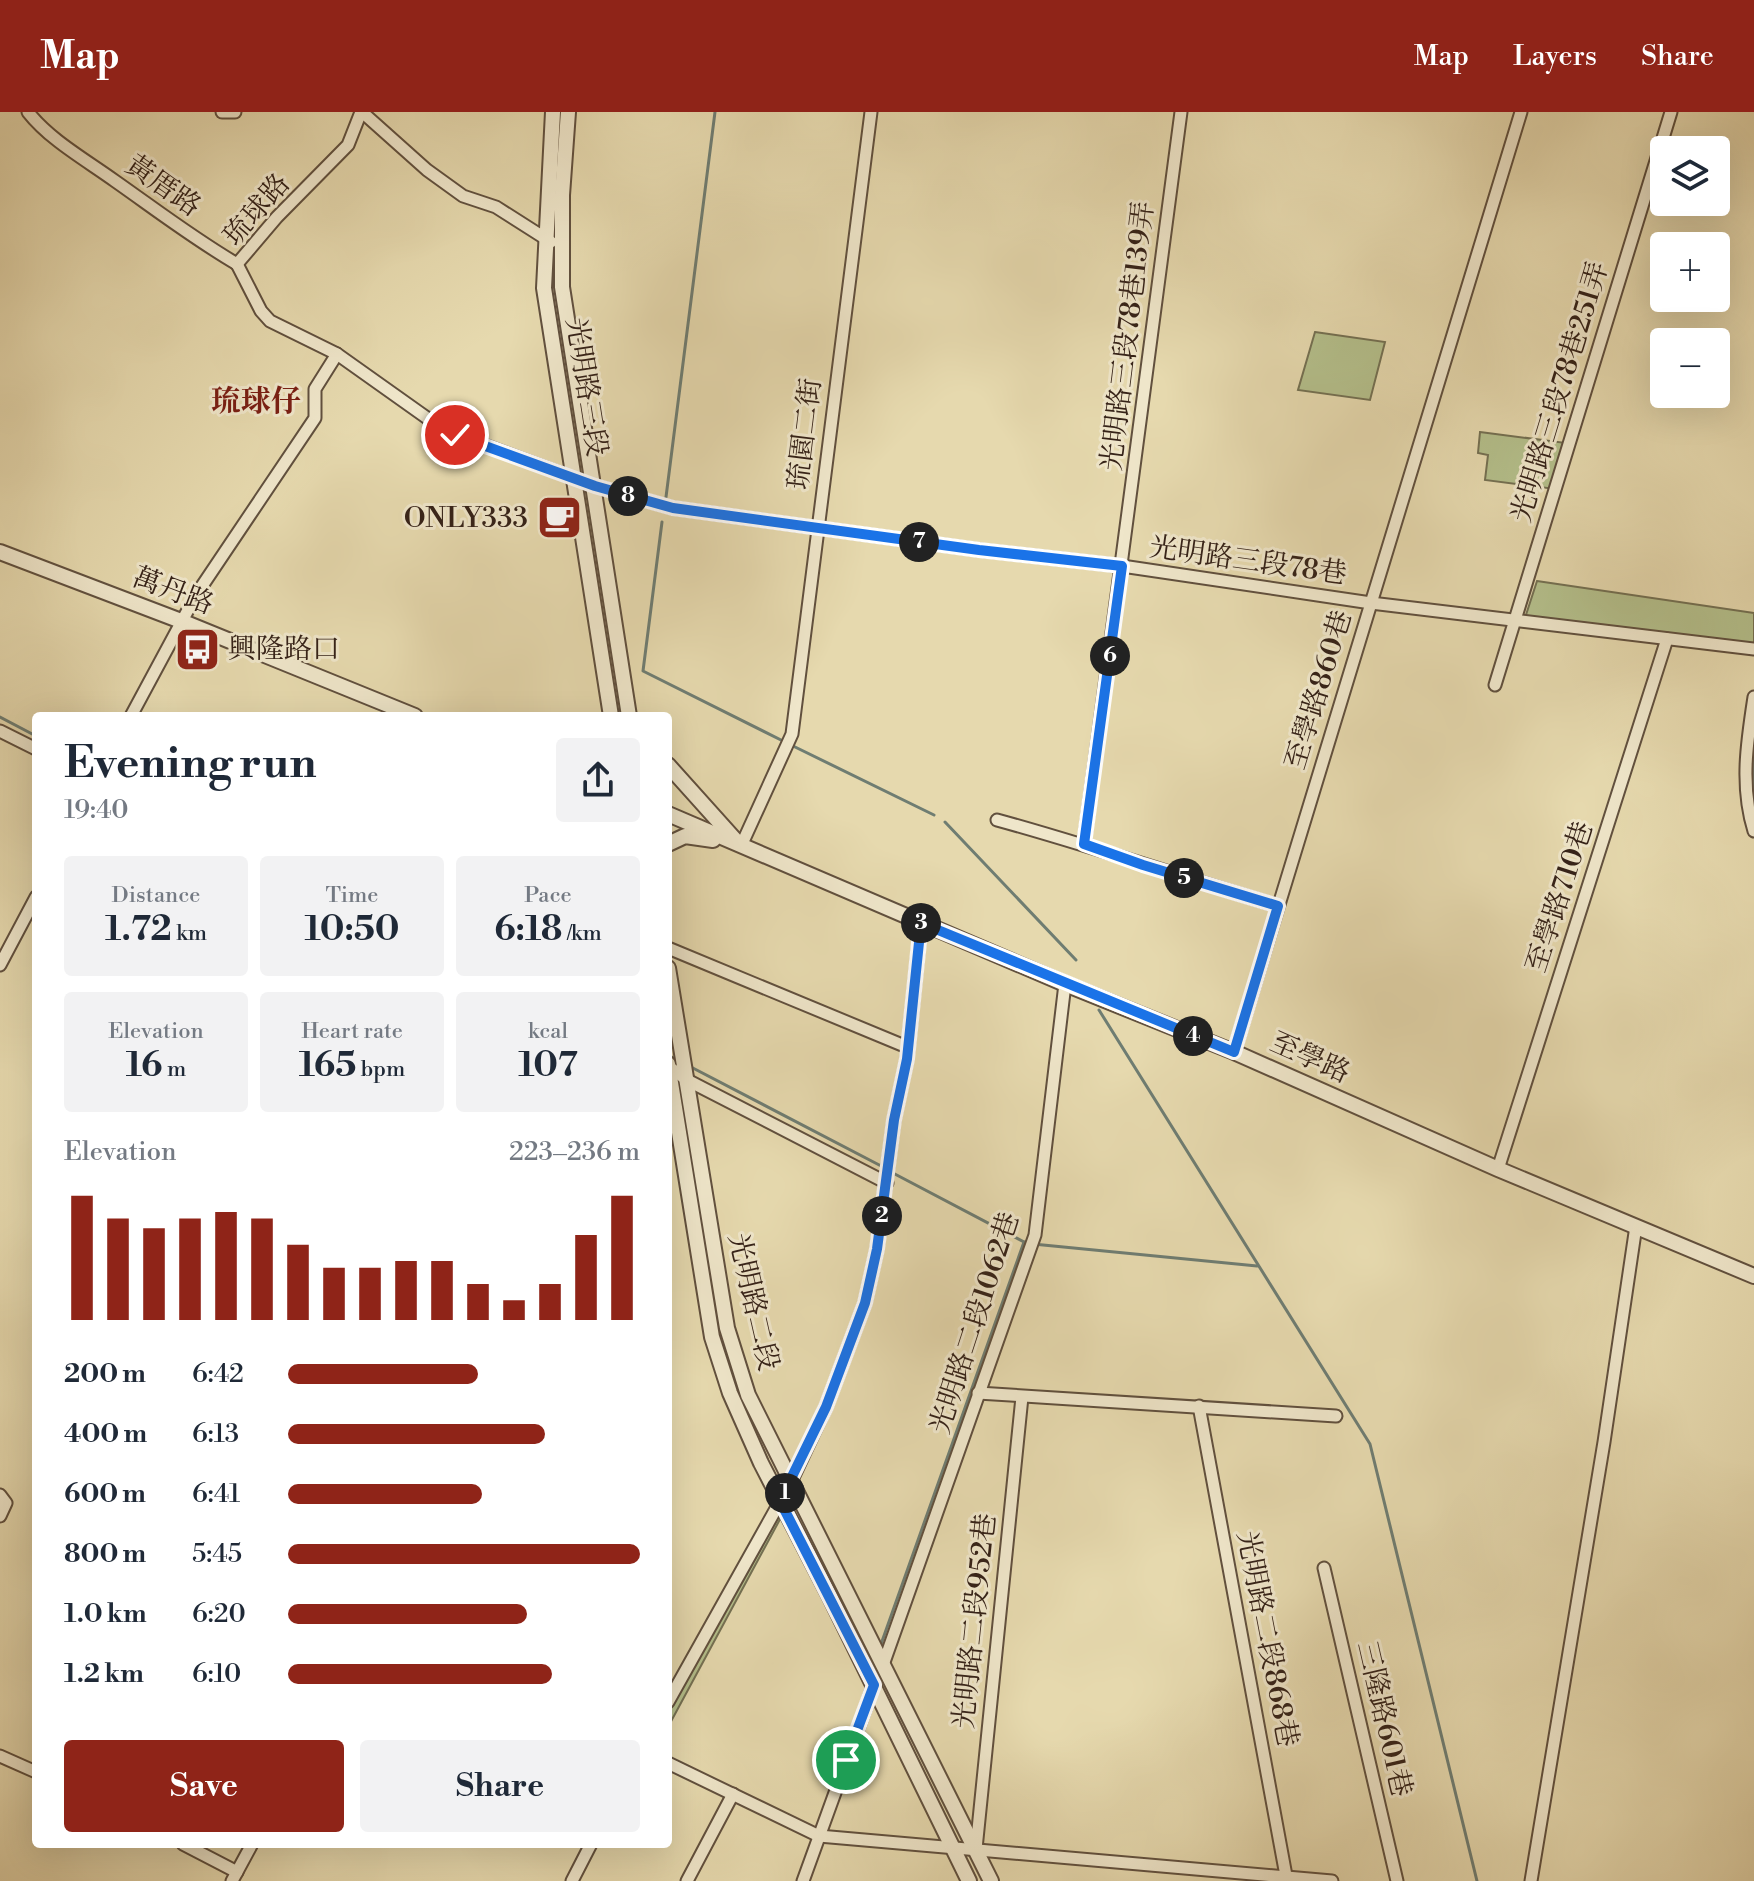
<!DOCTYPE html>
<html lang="en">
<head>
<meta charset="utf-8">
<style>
	:root { --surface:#fff; --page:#f2f2f3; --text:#1f2937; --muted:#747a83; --accent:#8f2418 }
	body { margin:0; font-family:"Libre Bodoni","Noto Serif TC",serif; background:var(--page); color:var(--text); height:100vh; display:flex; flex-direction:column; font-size:30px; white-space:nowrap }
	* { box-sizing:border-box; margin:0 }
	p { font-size:26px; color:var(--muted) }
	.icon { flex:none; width:44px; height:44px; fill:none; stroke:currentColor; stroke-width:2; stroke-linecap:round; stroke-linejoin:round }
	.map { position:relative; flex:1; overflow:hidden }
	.sheet { position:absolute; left:32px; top:600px; width:640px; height:1136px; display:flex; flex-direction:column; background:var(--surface); border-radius:8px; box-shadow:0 8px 32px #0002 }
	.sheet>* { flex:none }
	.fabs { position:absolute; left:1650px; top:24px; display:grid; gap:16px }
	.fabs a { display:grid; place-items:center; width:80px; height:80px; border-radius:8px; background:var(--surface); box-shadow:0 8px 32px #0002; font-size:40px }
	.pin { position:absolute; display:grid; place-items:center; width:68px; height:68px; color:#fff; margin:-34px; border:4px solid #fff; border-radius:50%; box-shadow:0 2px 8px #0007 }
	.km { position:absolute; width:40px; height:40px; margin:-20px; border-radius:50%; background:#222; color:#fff; font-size:22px; line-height:40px; text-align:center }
	.round { display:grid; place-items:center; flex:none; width:84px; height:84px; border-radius:8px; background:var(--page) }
	.overview { display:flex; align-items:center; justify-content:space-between; height:136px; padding:0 32px }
	h1 { font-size:44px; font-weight:800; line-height:60px }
	.metrics { display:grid; grid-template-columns:repeat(3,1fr); gap:12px; height:136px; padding:8px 32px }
	.metrics div { display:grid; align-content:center; border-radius:8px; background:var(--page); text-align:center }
	.metrics b { font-size:34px; font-weight:800 }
	.metrics small { font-size:22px; font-weight:400 }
	.metrics p { font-size:22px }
	.chart { height:224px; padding:16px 32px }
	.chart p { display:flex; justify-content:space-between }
	.chart svg { width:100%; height:144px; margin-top:8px; stroke:var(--accent); stroke-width:6 }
	.cta { display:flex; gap:16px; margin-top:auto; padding:16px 32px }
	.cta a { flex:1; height:92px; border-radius:8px; background:var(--accent); color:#fff; font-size:32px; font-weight:800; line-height:92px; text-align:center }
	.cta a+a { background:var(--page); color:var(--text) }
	ul { padding:0 32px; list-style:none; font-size:26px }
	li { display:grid; grid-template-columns:128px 96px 1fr; align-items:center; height:60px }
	li i { height:20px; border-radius:10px; background:var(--accent) }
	header { display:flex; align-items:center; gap:48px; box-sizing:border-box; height:112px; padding:0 40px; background:var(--accent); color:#fff }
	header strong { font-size:38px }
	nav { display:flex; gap:44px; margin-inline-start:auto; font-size:28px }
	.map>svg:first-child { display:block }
	.green { fill:#b4bf8b; stroke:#747052; stroke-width:2 }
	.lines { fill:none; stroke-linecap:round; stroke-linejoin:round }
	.stream { stroke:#6f7d72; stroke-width:3 }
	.minor-casing { stroke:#61503e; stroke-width:15 }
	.tertiary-casing { stroke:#61503e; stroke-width:18 }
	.minor { stroke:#efe6ca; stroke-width:11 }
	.tertiary { stroke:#efe6ca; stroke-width:14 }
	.route-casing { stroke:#fff; stroke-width:16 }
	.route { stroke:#1a73e8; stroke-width:10 }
	.labels { text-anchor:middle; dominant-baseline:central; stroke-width:6; stroke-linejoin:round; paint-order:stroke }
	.street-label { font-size:28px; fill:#352218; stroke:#efe6ca }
	.poi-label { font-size:28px; fill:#352218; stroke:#efe6ca; text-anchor:end }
	.neighbourhood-label { font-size:30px; font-weight:bold; fill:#7a1f14; stroke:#efe6ca }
</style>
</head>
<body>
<header>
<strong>Map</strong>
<nav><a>Map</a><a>Layers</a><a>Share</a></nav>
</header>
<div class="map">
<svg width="1754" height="1769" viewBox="0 0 1754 1769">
	<rect width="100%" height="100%" fill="#e6d9ae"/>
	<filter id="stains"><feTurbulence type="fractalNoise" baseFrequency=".0025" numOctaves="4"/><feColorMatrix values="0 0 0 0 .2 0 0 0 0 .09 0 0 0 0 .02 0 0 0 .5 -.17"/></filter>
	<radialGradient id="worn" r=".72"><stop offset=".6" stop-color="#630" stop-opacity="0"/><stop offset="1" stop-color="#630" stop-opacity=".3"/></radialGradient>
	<!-- green -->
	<g class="green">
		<path d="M1315,220l70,10 -15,58 -72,-10z"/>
		<path d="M1480,320l86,11 -11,46 -70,-9 3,-25 -10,-2z"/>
		<path d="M1537,469l217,32v32l-229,-27z"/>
		<path d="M780,1389l5,9 -117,217v-26z"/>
	</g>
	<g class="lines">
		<!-- stream -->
		<g class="stream">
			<path d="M666,385l49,-385"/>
			<path d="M662,410l-19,149 142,71"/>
			<path d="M0,605l36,19"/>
			<path d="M791,633l143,70"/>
			<path d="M1754,633v46"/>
			<path d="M945,710l131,138"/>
			<path d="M1099,898l271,434 107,437"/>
			<path d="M668,943l11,6"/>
			<path d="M689,954l196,102"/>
			<path d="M891,1060l135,71"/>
			<path d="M1033,1132l224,22"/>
			<path d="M880,1535l144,-405"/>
			<path d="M845,1638l22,-65"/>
		</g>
		<defs>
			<g id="minor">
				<path d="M28,0c22,28 58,48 87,69 40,28 79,58 122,83"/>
				<path d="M222,0h13"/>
				<path d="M362,0l65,58 36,26 33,11 55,35"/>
				<path d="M237,152l24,47 9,10 67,33 107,76 151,56 78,22 306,42 143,16 249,37 383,46"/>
				<path d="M237,152l40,-47 71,-72 13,-33"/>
				<path d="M1495,573l176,-573"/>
				<path d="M1754,585c-7,45 -14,89 0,134"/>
				<path d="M131,604l65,-121 119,-177v-29l22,-35"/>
				<path d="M0,619l36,18"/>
				<path d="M997,708c95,26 188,58 281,86"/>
				<path d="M1084,732l97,-732"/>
				<path d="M741,734l51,-112 79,-622"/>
				<path d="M668,836l239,99"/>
				<path d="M0,853l36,-68"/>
				<path d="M1234,940l287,-940"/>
				<path d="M668,954l19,14 200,103"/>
				<path d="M1498,1057l169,-530"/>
				<path d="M978,1281l358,23"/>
				<path d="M1199,1294l88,475"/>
				<path d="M0,1383l6,8 -6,13"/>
				<path d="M1324,1456l73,313"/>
				<path d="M883,1553l152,-430 30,-251"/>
				<path d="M668,1590l123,-220 35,-75 39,-104 12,-54 17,-129 13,-61 14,-136"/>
				<path d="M0,1644l36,16"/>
				<path d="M668,1651l151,73 513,45"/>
				<path d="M183,1732l54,28"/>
				<path d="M976,1737l46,-452"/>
				<path d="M232,1769l20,-37"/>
				<path d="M572,1769l19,-37"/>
				<path d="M687,1769l46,-87"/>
				<path d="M803,1769l71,-196"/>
				<path d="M1531,1769l73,-439 32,-216"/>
			</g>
			<g id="tertiary">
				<path d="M553,0l-9,176 67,428"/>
				<path d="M568,0l-6,83v92l67,429"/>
				<path d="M0,440l181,69 234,95"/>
				<path d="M668,653l70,78"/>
				<path d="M668,702l397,170 169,68 264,117 256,107"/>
				<path d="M668,732l17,-8 28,4"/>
				<path d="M668,856l59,360 21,67 243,486"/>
				<path d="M668,952l44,273 18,56 31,70 69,134 139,284"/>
			</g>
		</defs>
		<!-- minor casing -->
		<use href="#minor" class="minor-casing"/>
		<!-- tertiary casing -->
		<use href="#tertiary" class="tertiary-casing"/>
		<!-- minor -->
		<use href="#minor" class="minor"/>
		<!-- tertiary -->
		<use href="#tertiary" class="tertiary"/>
	</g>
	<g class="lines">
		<defs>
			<path id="route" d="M455,323l140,51 78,22 306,42 143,16 -38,278 59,21 135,41 -44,146 -313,-129 -14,136 -13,61 -17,129 -12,54 -39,104 -46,94 94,184 -28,75"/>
		</defs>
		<!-- route casing -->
		<use href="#route" class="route-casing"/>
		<!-- route -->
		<use href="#route" class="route"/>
	</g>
	<!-- icons -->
	<defs>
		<symbol id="cafe-square" viewBox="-11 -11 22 22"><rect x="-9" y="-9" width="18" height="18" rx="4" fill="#8f2418" stroke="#efe6ca"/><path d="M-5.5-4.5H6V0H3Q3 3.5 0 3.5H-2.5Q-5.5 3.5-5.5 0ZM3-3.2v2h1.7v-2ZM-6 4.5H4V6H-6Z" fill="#fff"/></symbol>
		<symbol id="bus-square" viewBox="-11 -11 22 22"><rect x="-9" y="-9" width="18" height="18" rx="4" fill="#8f2418" stroke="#efe6ca"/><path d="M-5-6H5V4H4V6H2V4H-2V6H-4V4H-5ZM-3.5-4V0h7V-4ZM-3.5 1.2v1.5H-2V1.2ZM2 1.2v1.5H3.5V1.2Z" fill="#fff"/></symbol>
	</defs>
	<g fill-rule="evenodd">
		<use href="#cafe-square" x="534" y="380" width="51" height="51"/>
		<use href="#bus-square" x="172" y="512" width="51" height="51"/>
	</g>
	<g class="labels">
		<!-- street labels -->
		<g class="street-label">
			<text transform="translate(163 74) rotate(35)">黃厝路</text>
			<text transform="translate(257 98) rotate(-49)">琉球路</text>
			<text transform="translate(1128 224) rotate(-83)">光明路三段78巷139弄</text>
			<text transform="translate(586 275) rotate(81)">光明路三段</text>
			<text transform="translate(1560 280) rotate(-73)">光明路三段78巷251弄</text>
			<text transform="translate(805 322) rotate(-83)">琉園二街</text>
			<text transform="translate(1248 449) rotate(8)">光明路三段78巷</text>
			<text transform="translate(173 479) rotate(21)">萬丹路</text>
			<text transform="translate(1319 578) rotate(-73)">至學路860巷</text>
			<text transform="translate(1560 785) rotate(-72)">至學路710巷</text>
			<text transform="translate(1310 946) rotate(24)">至學路</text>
			<text transform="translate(753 1190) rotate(77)">光明路二段</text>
			<text transform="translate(975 1211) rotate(-72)">光明路二段1062巷</text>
			<text transform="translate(975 1509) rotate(-84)">光明路二段952巷</text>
			<text transform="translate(1267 1527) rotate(79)">光明路二段868巷</text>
			<text transform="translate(1384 1607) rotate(77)">三隆路601巷</text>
		</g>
		<!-- poi labels -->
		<g class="poi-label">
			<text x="528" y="406">ONLY333</text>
			<text x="228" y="537" text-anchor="start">興隆路口</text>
		</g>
		<!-- neighbourhood labels -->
		<g class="neighbourhood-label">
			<text x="256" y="290">琉球仔</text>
		</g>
	</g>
	<rect width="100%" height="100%" filter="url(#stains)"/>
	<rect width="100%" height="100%" fill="url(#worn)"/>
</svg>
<div class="fabs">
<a><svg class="icon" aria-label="layers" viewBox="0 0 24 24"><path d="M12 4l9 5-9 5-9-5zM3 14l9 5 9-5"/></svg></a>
<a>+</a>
<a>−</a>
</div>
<div class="pin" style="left:846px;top:1648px;background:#1e9e55"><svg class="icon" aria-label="arrive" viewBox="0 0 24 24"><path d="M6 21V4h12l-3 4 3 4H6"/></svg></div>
<div class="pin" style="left:455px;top:323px;background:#d93025"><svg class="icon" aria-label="check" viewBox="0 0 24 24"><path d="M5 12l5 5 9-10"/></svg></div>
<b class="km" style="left:785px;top:1381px">1</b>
<b class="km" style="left:882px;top:1104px">2</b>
<b class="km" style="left:921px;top:811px">3</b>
<b class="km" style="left:1193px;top:924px">4</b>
<b class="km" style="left:1184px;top:766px">5</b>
<b class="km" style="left:1110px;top:544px">6</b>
<b class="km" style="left:919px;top:430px">7</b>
<b class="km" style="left:628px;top:384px">8</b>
<section class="sheet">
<div class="overview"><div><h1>Evening run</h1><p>19:40</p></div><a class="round"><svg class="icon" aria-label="share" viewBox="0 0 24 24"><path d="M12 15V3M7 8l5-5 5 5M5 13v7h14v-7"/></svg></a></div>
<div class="metrics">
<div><p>Distance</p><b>1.72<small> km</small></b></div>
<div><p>Time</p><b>10:50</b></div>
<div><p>Pace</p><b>6:18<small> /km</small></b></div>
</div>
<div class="metrics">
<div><p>Elevation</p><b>16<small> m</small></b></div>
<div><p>Heart rate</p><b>165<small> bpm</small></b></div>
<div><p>kcal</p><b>107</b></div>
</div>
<div class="chart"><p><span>Elevation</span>223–236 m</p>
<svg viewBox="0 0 160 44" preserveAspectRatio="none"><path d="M5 44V6M15 44V13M25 44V16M35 44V13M45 44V11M55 44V13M65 44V21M75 44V28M85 44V28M95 44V26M105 44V26M115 44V33M125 44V38M135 44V33M145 44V18M155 44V6"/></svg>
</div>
<ul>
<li><b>200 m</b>6:42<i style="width:54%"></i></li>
<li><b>400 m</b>6:13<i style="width:73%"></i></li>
<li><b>600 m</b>6:41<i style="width:55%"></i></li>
<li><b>800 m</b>5:45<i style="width:100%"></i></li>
<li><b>1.0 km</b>6:20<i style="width:68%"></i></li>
<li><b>1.2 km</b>6:10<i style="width:75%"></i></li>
</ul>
<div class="cta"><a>Save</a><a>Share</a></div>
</section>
</div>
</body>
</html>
